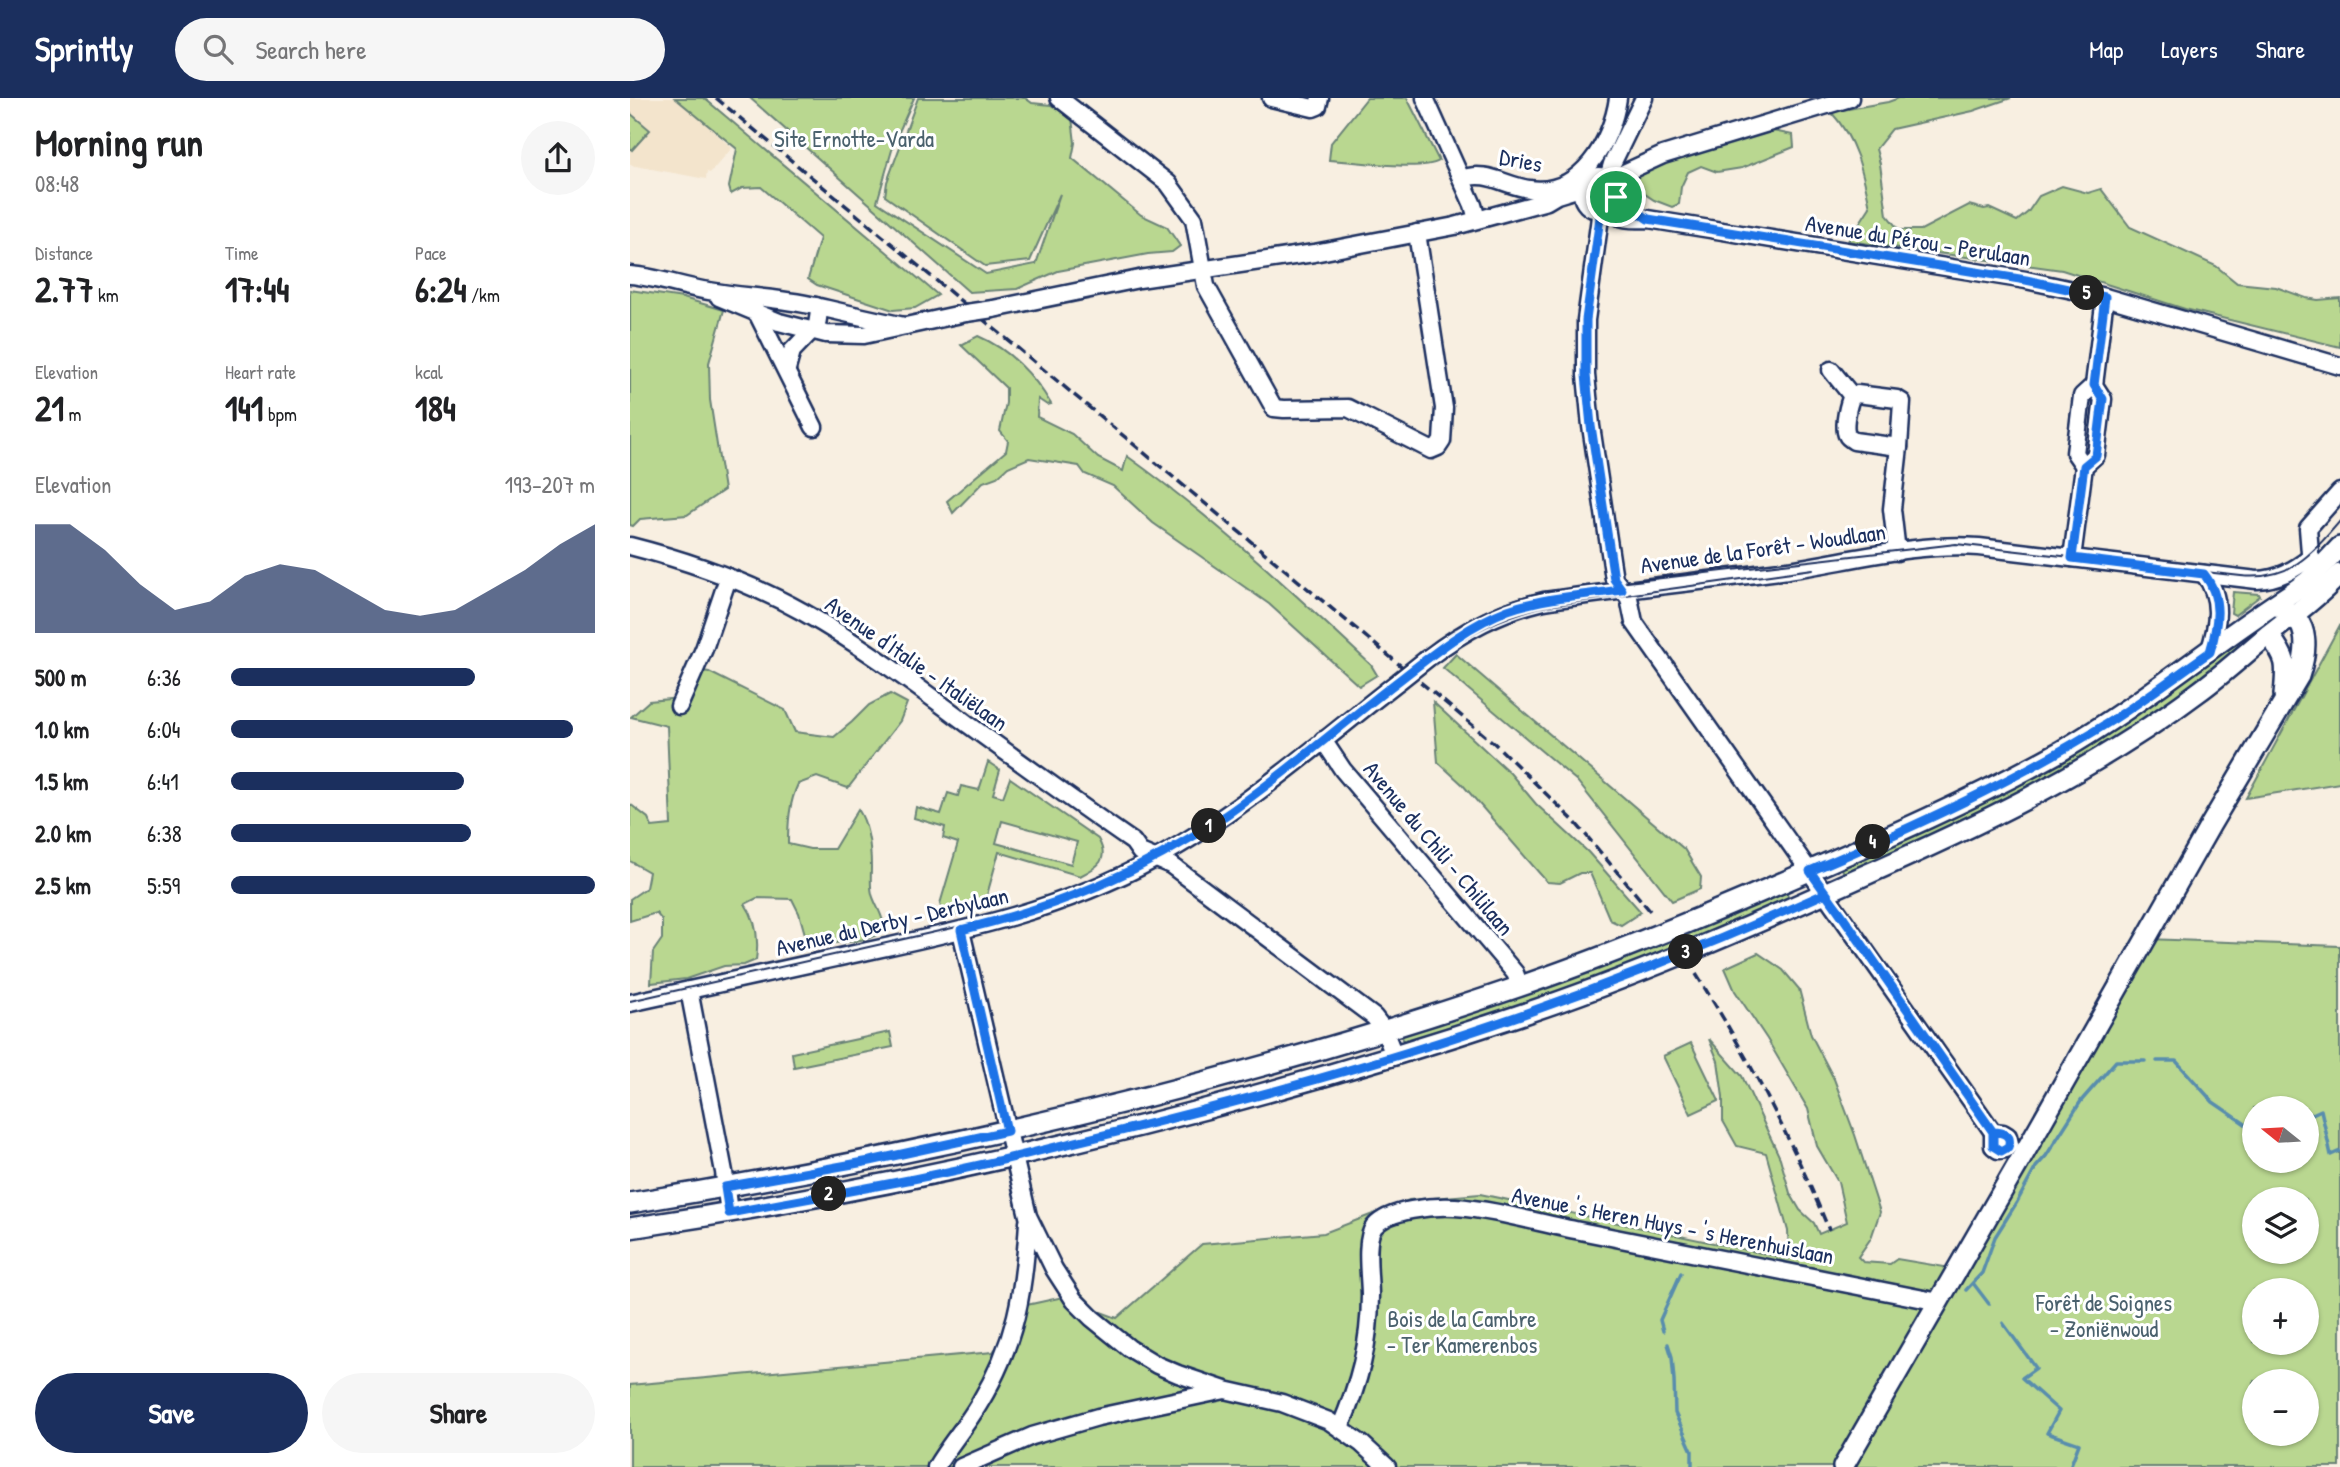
<!DOCTYPE html>
<html lang="en">
<head>
<meta charset="utf-8">
<style>
	:root { --surface:#fff; --page:#f6f6f6; --text:#202124; --muted:#757577; --accent:#1b2f5e }
	body { margin:0; font-family:"Patrick Hand",sans-serif; background:var(--page); color:var(--text); height:100vh; display:flex; flex-direction:column; font-size:26px; white-space:nowrap }
	* { box-sizing:border-box; margin:0 }
	p { font-size:23px; color:var(--muted) }
	.icon { flex:none; width:38px; height:38px; fill:none; stroke:currentColor; stroke-width:2; stroke-linecap:round; stroke-linejoin:round }
	.map { position:relative; flex:1; overflow:hidden }
	.details { display:flex; flex-direction:column; background:var(--surface); width:630px }
	.details>* { flex:none }
	.needle { width:46px; rotate:288deg }
	.tools { position:absolute; left:1612px; top:998px; display:grid; gap:14px }
	.tools a { display:grid; place-items:center; width:77px; height:77px; border-radius:50%; background:var(--surface); box-shadow:0 2px 5px #0004; font-size:35px }
	.pin { position:absolute; display:grid; place-items:center; width:60px; height:60px; color:#fff; margin:-30px; border:4px solid #fff; border-radius:50%; box-shadow:0 2px 7px #0007 }
	.km { position:absolute; width:35px; height:35px; margin:-18px; border-radius:50%; background:#222; color:#fff; font-size:19px; line-height:35px; text-align:center }
	.round { display:grid; place-items:center; flex:none; width:74px; height:74px; border-radius:37px; background:var(--page) }
	.summary { display:flex; align-items:center; justify-content:space-between; height:119px; padding:0 35px }
	h1 { font-size:38px; font-weight:700; line-height:52px }
	.stats { display:grid; grid-template-columns:repeat(3,1fr); gap:10px; height:119px; padding:7px 35px }
	.stats div { display:grid; align-content:center }
	.stats b { font-size:35px; font-weight:700 }
	.stats small { font-size:19px; font-weight:400 }
	.stats p { font-size:19px }
	.chart { height:196px; padding:14px 35px }
	.chart p { display:flex; justify-content:space-between }
	.chart svg { width:100%; height:126px; margin-top:7px; fill:var(--accent); opacity:.7 }
	.primary-button { display:flex; gap:14px; margin-top:auto; padding:14px 35px }
	.primary-button a { flex:1; height:80px; border-radius:42px; background:var(--accent); color:#fff; font-size:28px; font-weight:700; line-height:80px; text-align:center }
	.primary-button a+a { background:var(--page); color:var(--text) }
	ul { padding:0 35px; list-style:none; font-size:23px }
	li { display:grid; grid-template-columns:112px 84px 1fr; align-items:center; height:52px }
	li i { height:18px; border-radius:9px; background:var(--accent) }
	header { display:flex; align-items:center; gap:42px; box-sizing:border-box; height:98px; padding:0 35px; background:var(--accent); color:#fff }
	header strong { font-size:33px }
	nav { display:flex; gap:38px; margin-inline-start:auto; font-size:24px }
	.search { width:490px; height:63px; background:var(--page); display:flex; align-items:center; gap:18px; box-sizing:border-box; padding:0 24px; border-radius:38px; color:var(--muted); font-size:26px }
	main { display:flex; flex:1; min-height:0 }
	.map>svg:first-child { display:block }
	.built { fill:#f3e4cc }
	.green { fill:#b9d790; stroke:#6a8377; stroke-width:2; fill-rule:evenodd }
	.lines { fill:none; stroke-linecap:round; stroke-linejoin:round }
	.stream { stroke:#598dad; stroke-width:3.5 }
	.minor-casing { stroke:#1b2f5e; stroke-width:21 }
	.major-casing { stroke:#1b2f5e; stroke-width:24 }
	.minor { stroke:#fff; stroke-width:16 }
	.major { stroke:#fff; stroke-width:19 }
	.tram { stroke:#1b2f5e; stroke-width:2 }
	.rail { stroke:#1b2f5e; stroke-width:3.5; stroke-dasharray:10 5; stroke-linecap:butt }
	.minor-bridge-casing { stroke:#1b2f5e; stroke-width:21; stroke-linecap:butt }
	.minor-bridge { stroke:#fff; stroke-width:16 }
	.route-casing { stroke:#fff; stroke-width:14 }
	.route { stroke:#1a73e8; stroke-width:9 }
	.labels { text-anchor:middle; dominant-baseline:central; stroke-width:6; stroke-linejoin:round; paint-order:stroke }
	.park-label { font-size:23px; fill:#4a616d; stroke:#fff }
	.street-label { font-size:23px; fill:#1b2f5e; stroke:#fff }
</style>
</head>
<body>
<header>
<strong>Sprintly</strong>
<div class="search"><svg class="icon" aria-label="search" viewBox="0 0 24 24"><circle cx="10" cy="10" r="6"/><path d="M15 15l6 6"/></svg>Search here</div>
<nav><a>Map</a><a>Layers</a><a>Share</a></nav>
</header>
<main>
<section class="details">
<div class="summary"><div><h1>Morning run</h1><p>08:48</p></div><a class="round"><svg class="icon" aria-label="share" viewBox="0 0 24 24"><path d="M12 15V3M7 8l5-5 5 5M5 13v7h14v-7"/></svg></a></div>
<div class="stats">
<div><p>Distance</p><b>2.77<small> km</small></b></div>
<div><p>Time</p><b>17:44</b></div>
<div><p>Pace</p><b>6:24<small> /km</small></b></div>
</div>
<div class="stats">
<div><p>Elevation</p><b>21<small> m</small></b></div>
<div><p>Heart rate</p><b>141<small> bpm</small></b></div>
<div><p>kcal</p><b>184</b></div>
</div>
<div class="chart"><p><span>Elevation</span>193–207 m</p>
<svg viewBox="0 0 160 44" preserveAspectRatio="none"><path d="M0 44V6L10 6L20 15L30 27L40 36L50 33L60 24L70 20L80 22L90 29L100 36L110 38L120 36L130 29L140 22L150 13L160 6V44z"/></svg>
</div>
<ul>
<li><b>500 m</b>6:36<i style="width:67%"></i></li>
<li><b>1.0 km</b>6:04<i style="width:94%"></i></li>
<li><b>1.5 km</b>6:41<i style="width:64%"></i></li>
<li><b>2.0 km</b>6:38<i style="width:66%"></i></li>
<li><b>2.5 km</b>5:59<i style="width:100%"></i></li>
</ul>
<div class="primary-button"><a>Save</a><a>Share</a></div>
</section>
<div class="map">
<svg width="1710" height="1369" viewBox="0 0 1710 1369">
	<rect width="100%" height="100%" fill="#f8efe1"/>
	<filter id="ink" filterUnits="userSpaceOnUse"><feTurbulence type="fractalNoise" baseFrequency=".0143" numOctaves="2"/><feDisplacementMap in="SourceGraphic" scale="14" xChannelSelector="R" yChannelSelector="G"/><feConvolveMatrix kernelMatrix="1 2 1 2 8 2 1 2 1" color-interpolation-filters="sRGB"/></filter>
	<g filter="url(#ink)">
		<!-- built -->
		<path class="built" d="M0,0h47l55,50 -22,25 -3,-1 -1,7 -76,-14z"/>
		<!-- green -->
		<g class="green">
			<path d="M45,0h29l234,197 -23,13 -22,2 -76,-25 -9,-6 12,-41 -59,-51 -19,1 -11,6 -2,-7 8,-38z"/>
			<path d="M120,0h164l-20,45 -17,59 109,72 50,-10 24,-70 -30,67 -45,5 -100,-70 2,-14 31,-84h107l7,5 19,2 21,13 3,25 -3,15 69,57 26,12 13,19 -8,6 -24,2 -90,17 -41,18 -48,3z"/>
			<path d="M737,0h40l32,63c-18,11 -86,0 -110,-1l2,-17z"/>
			<path d="M1269,0h112l-38,13 -81,18 -16,20 4,15 7,51 12,15h22l48,-25 15,4 5,-1 28,13 11,-9 11,-16 23,-10 26,7 13,-4 29,38 86,39 21,17 39,4 30,11 12,2 22,-2v49l-155,-38 -123,-39 -214,-29 22,-34c-7,-35 -14,-68 -39,-95l57,-10z"/>
			<path d="M0,15l20,17 -18,20 -2,-2z"/>
			<path d="M1143,33l20,4 1,12 -52,21 -25,4 -16,-6 -13,6 -7,15 -2,17 -7,3 -18,-7 -24,-16 5,-9 22,-12z"/>
			<circle cx="969" cy="93" r="12"/>
			<path d="M0,192l53,8 41,12 -15,53 1,37 14,90 -37,25 -47,4 -7,7 -3,-1z"/>
			<path d="M348,238c31,13 56,39 73,68l-4,1 -9,-6 -1,18 35,17 26,24 25,13 4,-15c87,62 166,136 244,209l6,10 -18,11 -90,-82 -116,-81 -40,-37 -28,-12 -6,-8 -50,-8 -21,9 -11,10 -14,5 -30,31 -6,-12 59,-50 2,-10 -8,-10 6,-28v-15l-45,-43z"/>
			<path d="M1603,494l26,2 1,2 -25,19 -4,-2z"/>
			<path d="M1710,527v158l-94,15z"/>
			<path d="M1603,544l8,10 -72,55 -121,74 -202,97 -6,-14 73,-34z"/>
			<path d="M826,556l228,195 17,28 -1,12 -28,12 -95,-120 -134,-113z"/>
			<path d="M67,572l12,2 76,38 10,22 39,5 18,-15 17,-17 21,-11 17,9 -7,18 -52,67 -31,-11 -19,7c-9,19 -10,39 -10,60l22,5h24l24,-40c10,15 13,39 13,58 0,8 -1,19 1,27 2,10 15,26 10,36 -8,14 -59,13 -74,15l-9,-32 -7,-14 -35,-1 -12,6c12,17 14,36 11,56l-12,5 -20,1 -38,13 -35,4 2,-31 9,-13v-19l-6,-7 -26,8v-22l16,-11 3,-16 -19,-11v-57l18,14 4,9 19,-2 -4,-99 -36,-9 18,-16 31,-3z"/>
			<path d="M803,604l77,71 26,31 52,48 53,60 -20,13 -11,-5 -20,-47h-10l-20,10 -13,-1 -85,-98 -24,-22z"/>
			<path d="M358,664l12,8 -7,24 10,3 7,-19 88,61c12,21 0,28 -18,37l-81,-24 -12,43 8,3v7l-50,13 -5,-14 18,-61 -15,-5 2,-11 -31,-9 2,-11 25,7 7,-21 10,3 3,-10 18,4zM372,723l75,21 -6,22 -75,-21z"/>
			<path d="M1155,790l6,15 -217,87 -170,53 -3,-10z"/>
			<path d="M1517,841l193,7v521h-1710v-82l363,-33 34,-47 54,-12 17,18 19,7 85,-74 122,-11 85,-33 71,-6 309,65 -1,-28 -22,-78 -29,-7 -14,-25v-24l-5,-36 -9,-22 33,37 38,82 10,35 10,17 14,13 5,11 28,-12 -9,-40 -21,-36 -9,-37 -41,-70 -32,-48 -10,-23 33,-15 25,17 16,19 12,46 23,44 21,56 25,77 -9,26 -13,19 5,5 27,2 7,-5 59,10zM1624,1010h52v52h-52zM1624,1101h52v52h-52zM1624,1192h52v52h-52zM1624,1283h52v52h-52z"/>
			<path d="M260,934l3,15 -99,20 -2,-14z"/>
			<path d="M1061,945l28,58 -28,13 -28,-58z"/>
		</g>
		<g class="lines">
			<!-- stream -->
			<g class="stream">
				<path d="M1527,963h19l37,41 41,28"/>
				<path d="M1676,1019l15,-7 10,45 9,-4"/>
				<path d="M1343,1185l16,21"/>
				<path d="M1336,1192l16,-17 13,-36 22,-35 19,-35 10,-11 35,-55 35,-40h29"/>
				<path d="M1373,1225l33,45 -14,10 37,33 -12,22 32,11 -9,23"/>
				<path d="M1033,1233l-3,-11 21,-47"/>
				<path d="M1038,1246l4,13 2,23 1,33 17,38v16"/>
			</g>
			<defs>
				<g id="minor">
					<path d="M429,0l109,85 26,36 12,67 68,122 10,1 64,-1 83,42 7,-3 4,-6 2,-33 -27,-175"/>
					<path d="M641,0l42,10 5,-2 2,-8"/>
					<path d="M795,0l48,107 4,14"/>
					<circle cx="969" cy="95" r="17"/>
					<path d="M978,80l4,-14 32,-66"/>
					<path d="M832,81c23,-10 44,7 67,10 52,8 83,-48 89,-91"/>
					<path d="M985,86l11,-12 37,-17 187,-57"/>
					<path d="M977,111c10,11 26,11 41,10l378,61 79,17 235,69"/>
					<path d="M971,112l-15,110v55l5,51 23,153 15,19 5,24 359,510"/>
					<path d="M0,177c27,2 52,12 79,16 35,6 71,7 106,15 30,7 59,14 90,20"/>
					<path d="M89,199l60,25 47,12 38,1 102,-22"/>
					<path d="M363,211l146,-30 175,-26 141,-27 92,-25 10,-6 26,-8"/>
					<path d="M126,213l58,116"/>
					<path d="M157,271l5,-18 25,-26 2,-13 -3,-6"/>
					<path d="M1201,272l21,26"/>
					<path d="M1227,296l40,5 5,3 -3,45 -45,-6c-4,-3 -7,-3 -8,-9 -2,-9 2,-28 6,-36z"/>
					<path d="M1454,368l-9,-13 7,-57 12,-11"/>
					<path d="M0,448c59,15 119,36 173,66 59,33 112,73 166,113 55,40 109,79 164,117l7,10 31,13 203,152 10,13 10,25"/>
					<path d="M1267,454l-5,-43 7,-62"/>
					<path d="M1442,460l12,-92 12,-11 7,-56 -9,-14 11,-88"/>
					<path d="M1681,467l-3,-37 32,-36"/>
					<path d="M1574,476c19,24 14,51 5,78"/>
					<path d="M798,560c37,-28 70,-46 116,-57 81,-12 163,-20 244,-31 61,-9 130,-28 191,-23l278,33c22,-1 37,-10 54,-23"/>
					<path d="M49,608l25,-57 24,-71"/>
					<path d="M693,642l20,30 172,203 5,13"/>
					<path d="M331,833l67,285 26,53 20,31 18,18 37,30 28,17 21,9 47,16"/>
					<path d="M59,892l35,182 5,41"/>
					<path d="M0,905c78,-17 155,-34 233,-51 103,-22 198,-42 292,-93 88,-48 165,-117 244,-178"/>
					<path d="M1363,1034l10,1 5,3 2,8 -4,5 -8,1 -5,-4z"/>
					<path d="M710,1330c19,-45 30,-84 30,-133 0,-17 -6,-55 4,-68 15,-18 59,-21 81,-20 42,3 83,16 125,24 119,23 239,47 359,71"/>
					<path d="M306,1369c13,-22 30,-41 43,-63 37,-61 45,-112 49,-182"/>
					<path d="M331,1369l71,-31 66,-19 127,-27 57,13 47,18 33,23 25,23"/>
				</g>
				<g id="major">
					<path d="M1639,537c19,25 18,29 15,60"/>
					<path d="M0,1105c301,-49 599,-117 888,-216 94,-32 185,-70 275,-109 90,-39 182,-79 268,-127 80,-46 151,-107 229,-157l18,-13 32,-34"/>
					<path d="M0,1130c301,-45 598,-116 887,-212 115,-38 227,-87 337,-136 119,-52 238,-108 343,-187 25,-18 48,-39 72,-59 25,-19 49,-37 71,-60"/>
					<path d="M1213,1369l175,-303 193,-340 88,-148c8,-24 12,-55 -16,-67"/>
				</g>
			</defs>
			<!-- minor casing -->
			<use href="#minor" class="minor-casing"/>
			<!-- major casing -->
			<use href="#major" class="major-casing"/>
			<!-- minor -->
			<use href="#minor" class="minor"/>
			<!-- major -->
			<use href="#major" class="major"/>
			<!-- tram -->
			<g class="tram">
				<path d="M817,551c29,-20 59,-33 93,-42l273,-38"/>
				<path d="M0,903l371,-84c83,-24 155,-59 226,-106l240,-189c28,-18 58,-28 91,-32l398,-46 285,32c48,5 70,-21 99,-55"/>
			</g>
			<!-- rail -->
			<g class="rail">
				<path d="M86,0l778,645 80,78 77,91"/>
				<path d="M1066,876c52,82 96,166 133,256"/>
			</g>
			<defs>
				<g id="minor-bridge">
					<path d="M336,215l27,-4"/>
					<path d="M769,583l29,-23"/>
				</g>
			</defs>
			<!-- minor-bridge casing -->
			<use href="#minor-bridge" class="minor-bridge-casing"/>
			<!-- minor-bridge -->
			<use href="#minor-bridge" class="minor-bridge"/>
		</g>
	</g>
	<g class="lines" filter="url(#ink)">
		<defs>
			<path id="route" d="M986,99l-5,9 -10,4 -15,110v55l5,51 23,153 8,11c-37,5 -78,7 -114,20 -42,16 -76,45 -111,72 -57,44 -112,92 -171,133 -86,58 -165,91 -265,115l46,201 -137,30 -145,26 4,26c103,-19 208,-36 310,-62 162,-39 325,-81 482,-136 103,-36 205,-77 305,-122l167,239c10,0 20,3 15,15l-7,4 -8,-5v-14l-149,-214c-11,-15 -23,-31 -34,-47 102,-43 209,-92 304,-152 33,-21 64,-45 96,-67 8,-27 13,-54 -6,-78l-132,-16 12,-92 12,-10 7,-57 -9,-14 11,-88 -79,-17 -378,-61 -32,-22"/>
		</defs>
		<!-- route casing -->
		<use href="#route" class="route-casing"/>
		<!-- route -->
		<use href="#route" class="route"/>
	</g>
	<g class="labels">
		<!-- park labels -->
		<g class="park-label">
			<text x="224" y="40">Site Ernotte-Varda</text>
			<text x="1474" y="1204">Forêt de Soignes<tspan x="1474" dy="26">- Zoniënwoud</tspan></text>
			<text x="832" y="1220">Bois de la Cambre<tspan x="832" dy="26">- Ter Kamerenbos</tspan></text>
		</g>
		<!-- street labels -->
		<g class="street-label">
			<text transform="translate(891 62) rotate(11)">Dries</text>
			<text transform="translate(1288 142) rotate(9)">Avenue du Pérou - Perulaan</text>
			<text transform="translate(1133 450) rotate(-8)">Avenue de la Forêt - Woudlaan</text>
			<text transform="translate(287 565) rotate(35)">Avenue d'Italie - Italiëlaan</text>
			<text transform="translate(809 750) rotate(50)">Avenue du Chili - Chililaan</text>
			<text transform="translate(262 823) rotate(-13)">Avenue du Derby - Derbylaan</text>
			<text transform="translate(1043 1127) rotate(11)">Avenue 's Heren Huys - 's Herenhuislaan</text>
		</g>
	</g>
</svg>
<div class="tools">
<a><svg class="needle" viewBox="-14 -14 28 28"><path d="M0-13l5 13h-10z" fill="#e53935"/><path d="M0 13l5-13h-10z" fill="#757577"/></svg></a>
<a><svg class="icon" aria-label="layers" viewBox="0 0 24 24"><path d="M12 4l9 5-9 5-9-5zM3 14l9 5 9-5"/></svg></a>
<a>+</a>
<a>−</a>
</div>
<div class="pin" style="left:986px;top:99px;background:#1e9e55"><svg class="icon" aria-label="arrive" viewBox="0 0 24 24"><path d="M6 21V4h12l-3 4 3 4H6"/></svg></div>
<b class="km" style="left:579px;top:728px">1</b>
<b class="km" style="left:199px;top:1096px">2</b>
<b class="km" style="left:1056px;top:854px">3</b>
<b class="km" style="left:1243px;top:744px">4</b>
<b class="km" style="left:1457px;top:195px">5</b>
</div>
</main>
</body>
</html>
